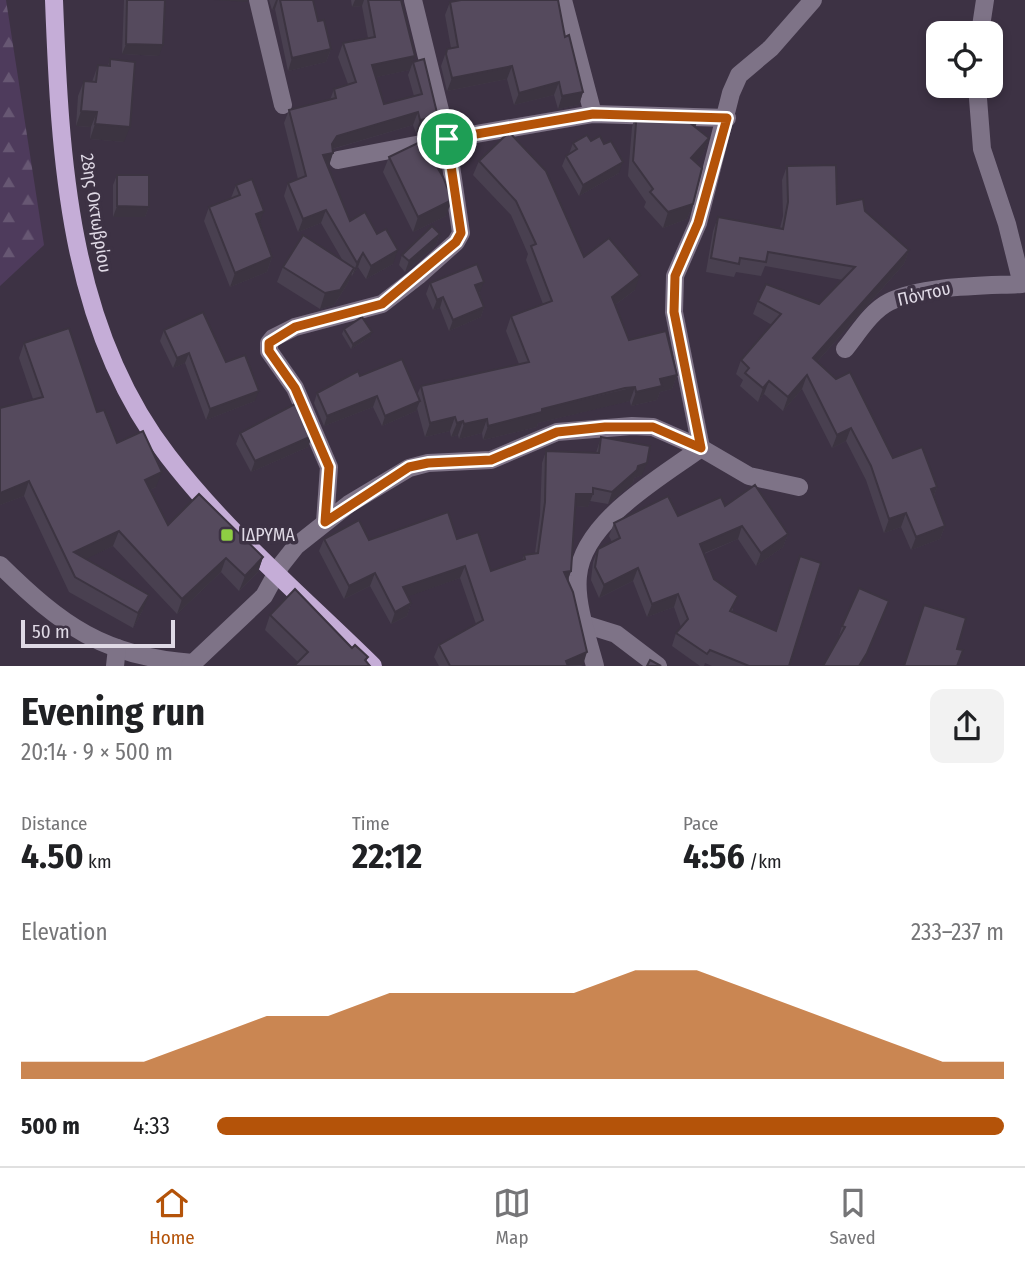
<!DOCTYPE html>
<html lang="en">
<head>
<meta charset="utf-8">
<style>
	:root { --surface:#fff; --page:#f2f2f2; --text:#202124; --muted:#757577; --line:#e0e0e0; --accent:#b45309 }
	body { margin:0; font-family:"Fira Sans Condensed",sans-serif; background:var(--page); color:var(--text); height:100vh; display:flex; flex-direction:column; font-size:26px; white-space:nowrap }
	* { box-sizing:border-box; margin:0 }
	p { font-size:23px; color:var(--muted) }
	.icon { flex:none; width:38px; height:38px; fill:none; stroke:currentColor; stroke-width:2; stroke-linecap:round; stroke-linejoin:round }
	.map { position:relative; height:666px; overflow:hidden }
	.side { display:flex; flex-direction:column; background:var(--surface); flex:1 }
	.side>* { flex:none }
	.controls { position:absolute; left:926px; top:21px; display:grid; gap:14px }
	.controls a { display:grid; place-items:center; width:77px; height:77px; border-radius:14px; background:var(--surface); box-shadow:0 4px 10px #0003; font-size:35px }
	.scale { position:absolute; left:21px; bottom:18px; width:154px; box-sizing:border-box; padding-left:7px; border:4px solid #dfd9e5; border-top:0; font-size:19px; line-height:24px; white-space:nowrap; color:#dfd9e5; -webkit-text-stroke:5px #3d3244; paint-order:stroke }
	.pin { position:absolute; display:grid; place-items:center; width:60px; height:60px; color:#fff; margin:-30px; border:4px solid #fff; border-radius:50%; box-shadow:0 2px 7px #0007 }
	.round { display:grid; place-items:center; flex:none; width:74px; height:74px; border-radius:14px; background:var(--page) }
	.summary { display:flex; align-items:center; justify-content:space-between; height:119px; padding:0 21px }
	h1 { font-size:38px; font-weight:700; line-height:52px }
	.figures { display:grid; grid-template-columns:repeat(3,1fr); gap:10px; height:119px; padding:7px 21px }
	.figures div { display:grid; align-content:center }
	.figures b { font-size:35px; font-weight:700 }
	.figures small { font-size:19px; font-weight:400 }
	.figures p { font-size:19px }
	.chart { height:196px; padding:14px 21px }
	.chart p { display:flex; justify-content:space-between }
	.chart svg { width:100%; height:126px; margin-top:7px; fill:var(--accent); opacity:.7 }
	ul { padding:0 21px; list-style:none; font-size:23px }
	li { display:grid; grid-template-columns:112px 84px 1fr; align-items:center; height:52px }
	li i { height:18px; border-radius:9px; background:var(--accent) }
	.menu { display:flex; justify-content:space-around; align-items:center; height:98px; border-top:2px solid var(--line); background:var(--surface); font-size:19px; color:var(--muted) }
	.menu a { display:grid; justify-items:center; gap:4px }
	.menu .active { color:var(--accent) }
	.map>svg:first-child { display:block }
	.forest { fill:url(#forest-firs) }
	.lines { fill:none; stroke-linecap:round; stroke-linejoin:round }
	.minor { stroke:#7e7387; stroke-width:18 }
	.major { stroke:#c5add7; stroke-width:18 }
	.wall { fill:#494050; fill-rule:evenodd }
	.shaded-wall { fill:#3c3441 }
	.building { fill:#554a5d; stroke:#3c3441; stroke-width:2 }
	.route-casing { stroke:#fff; stroke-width:14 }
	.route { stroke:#b45309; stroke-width:9 }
	.poi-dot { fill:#8ece43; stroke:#3d3244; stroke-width:2.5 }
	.labels { text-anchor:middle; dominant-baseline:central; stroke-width:7; stroke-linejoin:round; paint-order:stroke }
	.street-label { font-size:18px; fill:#dfd9e5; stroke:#3d3244 }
	.poi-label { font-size:18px; fill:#dfd9e5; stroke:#3d3244; text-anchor:start }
</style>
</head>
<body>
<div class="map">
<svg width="1025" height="666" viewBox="0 0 1025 666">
	<defs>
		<pattern id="forest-firs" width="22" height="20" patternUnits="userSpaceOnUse" patternTransform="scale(1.75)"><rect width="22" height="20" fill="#4e3b5c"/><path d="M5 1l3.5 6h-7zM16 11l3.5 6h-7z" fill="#675773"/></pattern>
	</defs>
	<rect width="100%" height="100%" fill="#3d3244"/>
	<!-- forest -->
	<path class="forest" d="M0,0h6l38,245 -44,41z"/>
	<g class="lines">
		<!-- minor -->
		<g class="minor">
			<path d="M258,0l25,105"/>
			<path d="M413,0l34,139 146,-25 134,4"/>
			<path d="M563,0l30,114"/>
			<path d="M980,33l5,-33"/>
			<path d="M845,349c13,-16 26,-38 44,-47 34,-17 96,-16 133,-18l-15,-60 -25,-75 -5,-63"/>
			<path d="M325,522l4,-55 -34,-79 -26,-37v-8l4,-5 22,-11 87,-23 36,-28 38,-34 5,-9 -14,-94 -109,21"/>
			<path d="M0,565c61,60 104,92 193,98"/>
			<path d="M584,624l32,10 42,32"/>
			<path d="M115,666l2,-18"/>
			<path d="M190,666l74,-70 17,-31 15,-19 53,-42 60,-36 19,-5 63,-3 66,-28 75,-6 21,1 48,21 48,28 50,11"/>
			<path d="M595,666c-7,-26 -20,-64 -17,-90 5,-55 82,-98 123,-128l-27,-136 1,-36 23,-53 33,-130 8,-18 32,-27 42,-48"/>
		</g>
		<!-- major -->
		<path class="major" d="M54,0c6,157 14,327 114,456 59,77 136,142 205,210"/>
	</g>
	<!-- wall -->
	<g class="wall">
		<path d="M124,0h41l-6,56 -37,-2z"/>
		<path d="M269,0h44l5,21 13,28 -5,13 -38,9 -13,-62 -3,1z"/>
		<path d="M351,0h50l12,62 20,68 -17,3 -3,-8 -80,24v4l-5,13 22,55 43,43 -27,15 -8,-12 -6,9 -1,-2 -3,9 -14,22 -14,4 -43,-27 6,-15 60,-6 -22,-38 -23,9 -14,-36 4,-13 10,-4 -14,-56 5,-13 41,-10 4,-11 14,-5 -10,-27 5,-14 25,-5 -6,-32 -10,1zM410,70l-2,5 6,21 -30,8 -8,-27z"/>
		<path d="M450,2l115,35 18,55 -4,13 -21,4 -4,-14 -40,10 -7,-26 -60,12 -6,-25 6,-17 4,-1 -6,-33z"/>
		<path d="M110,59l14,83 -34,-3 1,-12 -15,-1 2,-30 6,-15 8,1 6,-17 10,1z"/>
		<path d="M637,111l63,2 -5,14 14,11 -6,16 -8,8 -2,42 -6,15 -24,9 -19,-21 2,-5 -18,-26 4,-49z"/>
		<path d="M591,141l28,32 -40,23 -17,-30 4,-10 3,-2 4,-11z"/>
		<path d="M389,157l57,59 -33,16 -30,-60z"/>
		<path d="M479,161l105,96 51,33 -20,15 14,35 48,35 -5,14 -12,3 -3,8 -26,6 -1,-5 -10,2 -82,20 -1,4 -54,13 -1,-7 -23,6 -1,-4 -7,2 -1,-6 -25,6 -8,-29 -1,3 -34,15 -9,-19 -49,19 -10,-23 3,-10 43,-17 57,19 4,-9 98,-22 -13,-33 5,-15 32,-12 -17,-44 2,-6 -17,-39 -38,-40z"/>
		<path d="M787,166l50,38 28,7 44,39 -5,14 -87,98 76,96 44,29 -3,9 11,30 -5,13 -29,11 -10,-23 -17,6 -18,-53 -20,-39 -14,7 -30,-59 -19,22 -19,-17 -6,8 -18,-16 3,-6 -7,-6 5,-14 31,-35 -19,-11 5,-13 61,3 24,-24 -78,-14 -4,10 -25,-4 -2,5 -28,-5 7,-41 5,-14 62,11 3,-12 -1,-36z"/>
		<path d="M117,175l32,32 -4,10h-32v-32z"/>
		<path d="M236,185l24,38 12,34 -5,15 -37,15 -26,-66 5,-14 22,-9z"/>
		<path d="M440,234l-4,11 -31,27 -6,-7 3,-10z"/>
		<path d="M430,283l50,9 -1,1 5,14 -3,10 -32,14 -9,-23 -7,2 -7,-16z"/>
		<path d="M344,329l26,8 -19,12 -9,-15z"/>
		<path d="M164,330l62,32 29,39 -49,19 -21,-57 -12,5 -13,-27z"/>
		<path d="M24,343l73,69 20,31 39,44 -6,3 18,35 95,32 -5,15 -19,19 -18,-19 -44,42 -64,-68 -28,13 58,51 -10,18 -64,-36 -45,-96 -24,9v-97l33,-9 -14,-41z"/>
		<path d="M240,433l72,3 -4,11 -57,25 -15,-28z"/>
		<path d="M601,437l41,38 -8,3 -1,5 -25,21 -18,-3 -2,6 -13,-1 -4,65 -3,9 15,85 -2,1h-142l-5,-9 5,-12 37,-21 -16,-46 -52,18 3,7 -4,13 -16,8 -21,-38 -26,13 -25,-48 5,-12 45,1 88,-1 34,32 31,-11 2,-5 11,-2 5,-38 2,-52 4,-12 50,2z"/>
		<path d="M725,506l63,28 -5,13 -27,19 -18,-27 -34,15 10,25 19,30 -1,3 44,19 24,-75 -11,110h-77l-7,-3 -1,3h-4l-28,-20 4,-13 5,-6 -7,-20 -27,10 -14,-36 -34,17 -8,-18 2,-18 5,-13 14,-7 -3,-6 5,-13 64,-7z"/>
		<path d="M884,614l-22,52h-39l15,-27 4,-13z"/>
		<path d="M270,615l82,33 16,9 -2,5h-68l-33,-32z"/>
	</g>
	<!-- shaded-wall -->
	<g class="shaded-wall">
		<path d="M213,0h35l-1,2z"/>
		<path d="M276,0h2l-3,9 -3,1z"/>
		<path d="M355,0h9l-2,6 -10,1z"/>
		<path d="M126,44l37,1 -4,11 -37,-2z"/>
		<path d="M331,49l-5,13 -38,9 4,-13z"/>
		<path d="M415,56l-5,14 -43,9 5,-14z"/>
		<path d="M512,66l-5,13 -60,12 5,-13z"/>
		<path d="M559,82l-5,13 -40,10 5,-12z"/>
		<path d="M583,92l-4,13 -21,4 4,-13z"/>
		<path d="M81,111l16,1 -6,15 -15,-1z"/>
		<path d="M418,112l-5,13 -81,24 1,4 -4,13 -11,3 5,-14 14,-19z"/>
		<path d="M700,113l-5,15 -5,-5z"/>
		<path d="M438,117l-5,13 -17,3 4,-13z"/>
		<path d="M95,124l35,3 -6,15 -34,-3z"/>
		<path d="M709,138l-6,16 -18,20 6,-16z"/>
		<path d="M623,162l-4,11 -40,23 4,-11z"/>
		<path d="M452,200l-6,16 -33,16 5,-15z"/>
		<path d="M693,204l-6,15 -24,9 5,-16z"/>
		<path d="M117,206l32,1 -4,10h-32z"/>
		<path d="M326,210l-5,13 -23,9 5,-13z"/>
		<path d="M264,211l-5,14 -3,-11z"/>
		<path d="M440,234l-4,11 -31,27 4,-11z"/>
		<path d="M398,250l-5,14 -27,15 5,-13z"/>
		<path d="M909,250l-5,14 -96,108 5,-14z"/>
		<path d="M363,253l-5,14 -6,9 5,-13z"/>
		<path d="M272,257l-5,15 -37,15 5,-14z"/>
		<path d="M354,268l-6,15 -14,22 -14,4 5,-16z"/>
		<path d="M640,275l-5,15 -28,21 5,-14z"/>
		<path d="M484,282l-4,10 -9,4 4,-11z"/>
		<path d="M443,297l-3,11 -7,2 4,-10z"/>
		<path d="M484,307l-3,10 -32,14 4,-11z"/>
		<path d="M372,332l-2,5 -19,12 2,-5z"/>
		<path d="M189,353l-4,10 -12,5 4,-10z"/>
		<path d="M677,375l-5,14 -12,3 -3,8 -26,6 5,-14 24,-13z"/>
		<path d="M807,375l-5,14 -19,22 5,-14z"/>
		<path d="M769,381l-5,13 -6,8 5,-14z"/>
		<path d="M635,387l-5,14 -92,22 -1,4 -54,13 5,-14 54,-17z"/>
		<path d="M259,391l-4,10 -49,19 4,-11z"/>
		<path d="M377,396l-4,11 -49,19 3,-10z"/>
		<path d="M420,401l-4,10 -34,15 3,-10z"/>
		<path d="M455,417l-5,14 -25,6 5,-14z"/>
		<path d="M487,419l-5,14 -23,6 5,-15z"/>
		<path d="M463,421l-5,14 -7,2 6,-14z"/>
		<path d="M851,428l-5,13 -14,7 5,-13z"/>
		<path d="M312,436l-4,11 -57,25 4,-11z"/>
		<path d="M647,463l-5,12 -8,3 -1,5 -25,21 4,-12 26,-26z"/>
		<path d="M162,472l-6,15 -16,8 5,-15z"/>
		<path d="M29,481l-5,15 -24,9v-12z"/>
		<path d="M937,487l-5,14 -1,-12z"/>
		<path d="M576,494h17l-5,13 -16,-1z"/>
		<path d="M906,513l-5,14 -17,6 5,-14z"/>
		<path d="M742,526l-4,13 -43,18 5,-13z"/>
		<path d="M945,526l-5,13 -29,11 5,-13z"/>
		<path d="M119,531l-6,15 -43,21 4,-15z"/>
		<path d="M788,534l-5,13 -27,19 5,-13z"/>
		<path d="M263,557l-5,15 -19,19 6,-15z"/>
		<path d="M226,558l-5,14 -44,42 5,-15z"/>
		<path d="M465,566l-5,12 -62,22 5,-13z"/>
		<path d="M638,568l-5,13 -34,17 5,-13z"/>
		<path d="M571,571l-5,13 -2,-12z"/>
		<path d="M375,573l-5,13 -26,13 5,-13z"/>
		<path d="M678,594l-4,13 -27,10 5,-13z"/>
		<path d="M149,595l-6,15 -10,18 5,-15z"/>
		<path d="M889,601l-27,65h-3z"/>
		<path d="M411,603l-4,13 -16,8 4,-12z"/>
		<path d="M587,652l-4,13 -19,1 2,-5z"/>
	</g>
	<!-- building -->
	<g class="building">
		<path d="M127,0h38l-2,45 -37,-1z"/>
		<path d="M280,0h33l5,21 6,-1 7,29 -39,9z"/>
		<path d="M368,0h33l14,56 -43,9 12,39 38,-10 -9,-32 11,-3 14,58 -18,3 -2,-8 -81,24 -5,8 1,9 -10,2 27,66 15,-9 12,22 9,-5 12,21 -27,16 -8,-13 -6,10 -31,-53 -23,9 -15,-36 18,-7 -17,-66 47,-12 -2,-9 22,-7 -13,-39 32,-6z"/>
		<path d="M461,0h97l7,37 4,-2 14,57 -21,4 -3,-14 -40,11 -7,-27 -60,12 -6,-24 1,-5 11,-2 -8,-45z"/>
		<path d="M110,59l25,3 -5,65 -35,-3 2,-12 -16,-1 3,-30 12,1 2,-17 12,1z"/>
		<path d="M637,111l63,2 -10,10 19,15 -18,20 11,10 -9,36 -25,8 -18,-20 3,-3 -20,-28z"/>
		<path d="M509,132l37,39 38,86 25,-19 31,37 -28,22 17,43 37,-9 11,44 -17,4 2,7 -26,6 -1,-5 -10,1 -83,21v3l-54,14 -1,-7 -23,5 -1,-3 -6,2 -2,-6 -25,6 -9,-37 108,-24 -18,-46 41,-15 -21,-55 5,-2 -20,-43 -37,-40z"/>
		<path d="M587,135l4,6 9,-5 4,8 7,-3 12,21 -40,23 -17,-29 11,-7 -4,-6z"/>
		<path d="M422,141l21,36 9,23 -34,17 -29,-60z"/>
		<path d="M836,165l1,39 26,-5 2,12 44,39 -96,108 23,21 14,-7 43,86 29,-11 15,40 -6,2 14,37 -29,11 -10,-24 -17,6 -18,-53 -20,-38 -14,7 -30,-60 -19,22 -19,-16 -6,7 -18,-15 4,-5 -8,-8 40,-46 -23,-13 8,-17 53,20 36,-37 -87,-15 -2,10 -26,-4 -1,6 -28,-6 7,-41 65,12 5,-27 -1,-36z"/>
		<path d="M117,175h32v32l-32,-1z"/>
		<path d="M252,179l12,32 -8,3 16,43 -37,16 -26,-66 31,-12 -4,-10z"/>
		<path d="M432,226l8,8 -31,27 -7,-6z"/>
		<path d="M303,235l51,33 -14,22 -15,3 -42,-26z"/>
		<path d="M477,264l7,18 -9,3 9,22 -31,13 -10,-23 -6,3 -7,-17z"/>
		<path d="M203,312l23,50 19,-7 14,36 -49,18 -21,-56 -12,5 -13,-28z"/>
		<path d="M362,317l10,15 -19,12 -9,-15z"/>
		<path d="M69,328l28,84 7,-2 13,33 26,-12 19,41 -17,8 23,45 31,-31 64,63 -18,19 -19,-18 -44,41 -63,-68 -45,21 75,43 -11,18 -63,-36 -46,-96 -29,12v-85l43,-11 -19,-54z"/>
		<path d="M402,359l18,42 -35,15 -8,-20 -50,20 -10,-23 41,-22 2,5z"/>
		<path d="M297,403l15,33 -57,25 -15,-28z"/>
		<path d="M601,437l49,9 -3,17 -9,3 -1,4 -25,22 -19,-4v6h-17l-5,77 -7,1 9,20 14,60 -21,9 2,5h-118l-11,-21 44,-25 -18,-54 -62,21 8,16 -16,9 -20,-39 -26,13 -25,-47 35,-19 10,20 79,-28 9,27 21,-7 13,39 34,-12 -1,-4 14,-2 7,-51 1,-51 53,2z"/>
		<path d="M755,485l33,49 -27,19 -19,-27 -42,18 14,35 24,17 -8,15 46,20 24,-75 21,7 -32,103h-40l-39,-16 -3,4 -31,-21 12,-14 -10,-25 -26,10 -14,-36 -34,17 -9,-18 3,-18 22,-11 -6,-15 54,-27 10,20 43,-19 4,9z"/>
		<path d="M859,588l30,13 -22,52 -8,13h-36l22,-39 -3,-1z"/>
		<path d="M295,589l57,59 3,-3 13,12 -3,3 5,6h-76l14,-14 -38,-37z"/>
		<path d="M924,605l42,13 -9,31 6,1 -6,16h-53z"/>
		<path d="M650,660l11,6h-14z"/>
	</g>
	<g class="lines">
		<defs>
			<path id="route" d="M593,114l134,4 -29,105 -23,53 -1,36 27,136 -48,-21h-48l-48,5 -66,28 -63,3 -19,4 -84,55 4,-55 -34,-79 -26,-37v-8l26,-16 87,-23 74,-62 5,-9 -14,-94z"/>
		</defs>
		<!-- route casing -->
		<use href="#route" class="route-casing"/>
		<!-- route -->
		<use href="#route" class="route"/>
	</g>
	<!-- markers -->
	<rect class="poi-dot" x="220" y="528" width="14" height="14" rx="3.5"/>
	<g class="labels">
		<!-- street labels -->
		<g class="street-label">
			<text transform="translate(96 213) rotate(81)">28ης Οκτωβρίου</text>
			<text transform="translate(924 294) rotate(-13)">Πόντου</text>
		</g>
		<!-- poi labels -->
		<g class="poi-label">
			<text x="241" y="535">ΙΔΡΥΜΑ</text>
		</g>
	</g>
</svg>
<div class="controls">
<a><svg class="icon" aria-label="locate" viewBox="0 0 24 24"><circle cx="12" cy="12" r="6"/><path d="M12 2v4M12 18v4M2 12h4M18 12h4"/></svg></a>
</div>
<div class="scale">50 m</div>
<div class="pin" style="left:447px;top:139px;background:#1e9e55"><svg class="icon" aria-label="arrive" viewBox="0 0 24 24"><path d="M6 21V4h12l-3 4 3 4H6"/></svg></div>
</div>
<section class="side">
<div class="summary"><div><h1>Evening run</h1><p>20:14 · 9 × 500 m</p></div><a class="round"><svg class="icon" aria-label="share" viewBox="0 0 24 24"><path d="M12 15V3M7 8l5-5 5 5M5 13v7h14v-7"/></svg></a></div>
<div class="figures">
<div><p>Distance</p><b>4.50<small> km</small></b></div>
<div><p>Time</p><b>22:12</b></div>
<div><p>Pace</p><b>4:56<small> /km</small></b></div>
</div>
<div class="chart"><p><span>Elevation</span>233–237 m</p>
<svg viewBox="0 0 160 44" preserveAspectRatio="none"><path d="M0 44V38L10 38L20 38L30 30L40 22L50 22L60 14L70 14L80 14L90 14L100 6L110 6L120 14L130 22L140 30L150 38L160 38V44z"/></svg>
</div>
<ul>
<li><b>500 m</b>4:33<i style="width:100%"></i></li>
</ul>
</section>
<nav class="menu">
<a class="active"><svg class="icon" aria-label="home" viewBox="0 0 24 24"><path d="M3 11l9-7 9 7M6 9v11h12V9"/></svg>Home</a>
<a><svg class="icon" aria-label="map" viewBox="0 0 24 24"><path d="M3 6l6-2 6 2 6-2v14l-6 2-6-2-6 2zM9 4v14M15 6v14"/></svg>Map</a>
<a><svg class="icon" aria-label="saved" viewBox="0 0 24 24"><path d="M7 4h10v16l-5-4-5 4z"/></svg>Saved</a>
</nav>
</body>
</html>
